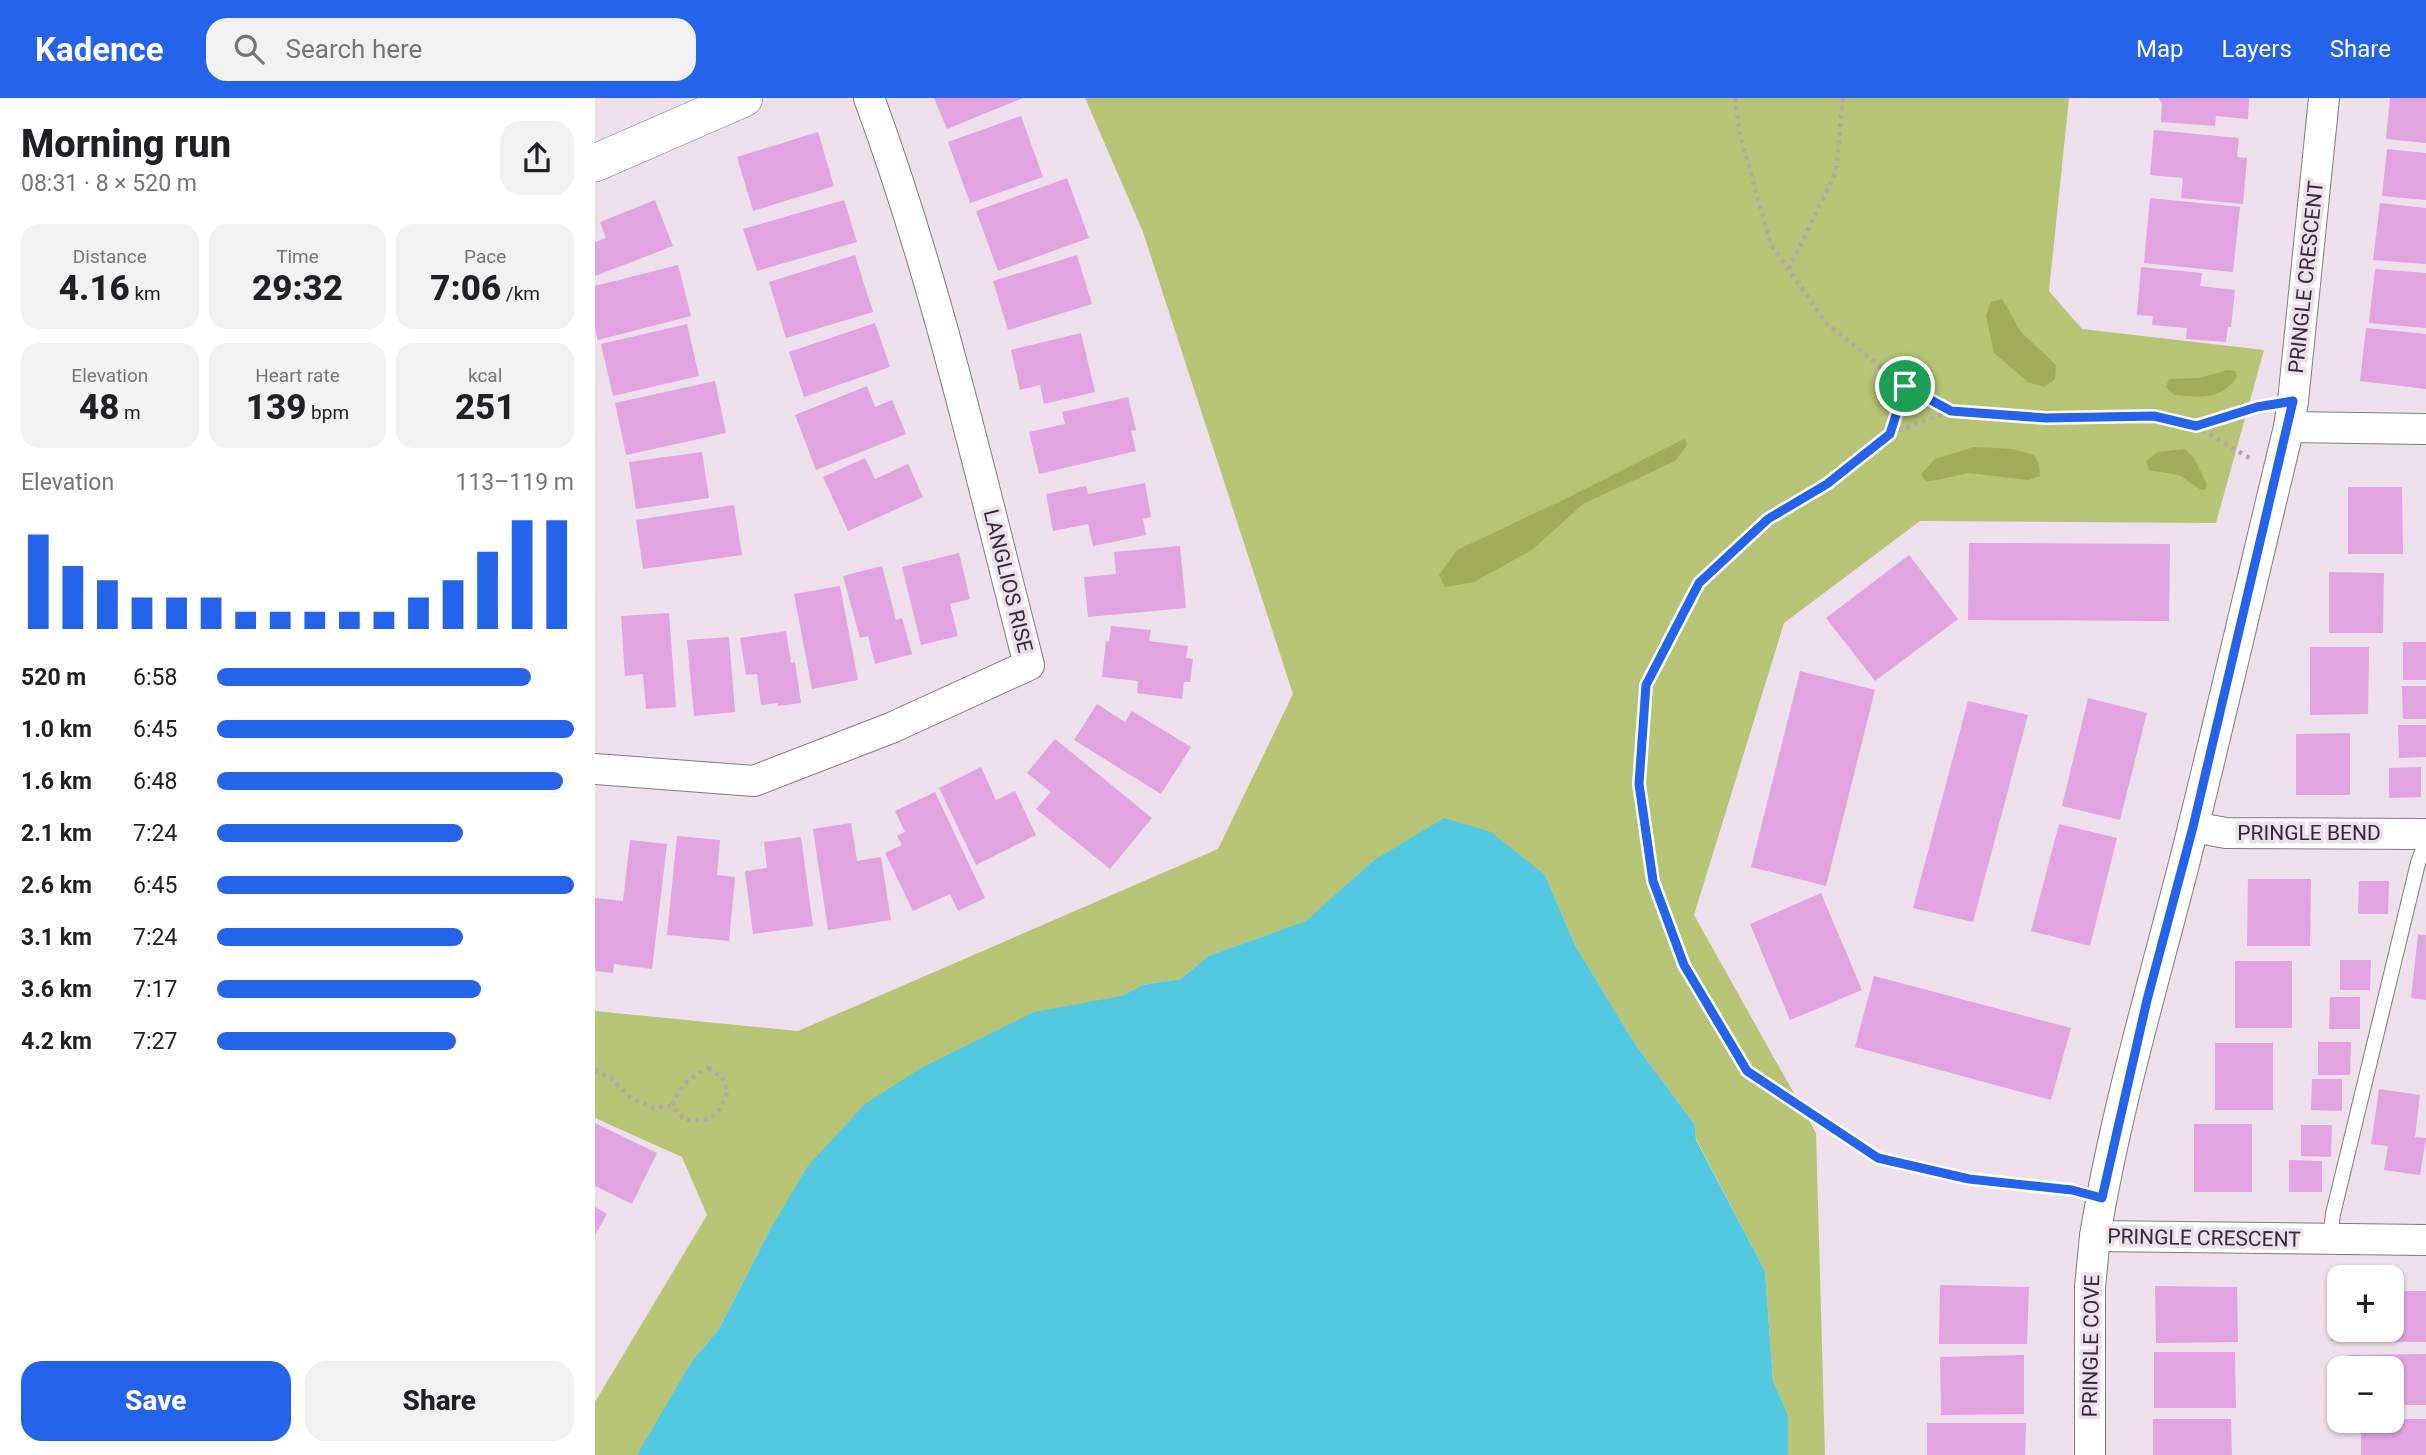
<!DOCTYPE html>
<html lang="en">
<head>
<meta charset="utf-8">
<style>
	:root { --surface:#fff; --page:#f2f2f2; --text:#202124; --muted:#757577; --accent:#2563eb }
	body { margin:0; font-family:Roboto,sans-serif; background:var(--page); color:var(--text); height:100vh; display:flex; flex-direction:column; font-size:26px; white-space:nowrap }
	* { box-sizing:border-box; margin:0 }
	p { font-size:23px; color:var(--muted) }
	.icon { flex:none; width:38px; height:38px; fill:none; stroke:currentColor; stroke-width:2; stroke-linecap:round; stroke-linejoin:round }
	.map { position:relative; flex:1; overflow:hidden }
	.drawer { display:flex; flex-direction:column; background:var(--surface); width:595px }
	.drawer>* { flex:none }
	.fabs { position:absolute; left:1732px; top:1167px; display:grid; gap:14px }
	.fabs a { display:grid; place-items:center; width:77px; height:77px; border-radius:14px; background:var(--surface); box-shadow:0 2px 5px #0004; font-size:35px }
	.pin { position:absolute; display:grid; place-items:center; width:60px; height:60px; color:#fff; margin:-30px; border:4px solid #fff; border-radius:50%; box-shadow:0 2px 7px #0007 }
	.round { display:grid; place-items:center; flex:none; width:74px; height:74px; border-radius:21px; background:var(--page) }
	.summary { display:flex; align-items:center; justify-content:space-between; height:119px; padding:0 21px }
	h1 { font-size:38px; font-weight:800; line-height:52px }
	.stats { display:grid; grid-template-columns:repeat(3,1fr); gap:10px; height:119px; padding:7px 21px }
	.stats div { display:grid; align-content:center; border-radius:18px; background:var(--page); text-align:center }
	.stats b { font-size:35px; font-weight:800 }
	.stats small { font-size:19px; font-weight:400 }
	.stats p { font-size:19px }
	.chart { height:196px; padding:14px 21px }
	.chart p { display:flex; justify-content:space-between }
	.chart svg { width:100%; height:126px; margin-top:7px; stroke:var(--accent); stroke-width:6 }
	.primary-button { display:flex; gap:14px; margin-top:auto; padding:14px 21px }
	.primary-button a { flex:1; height:80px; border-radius:21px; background:var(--accent); color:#fff; font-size:28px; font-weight:800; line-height:80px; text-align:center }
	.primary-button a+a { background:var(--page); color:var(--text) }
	ul { padding:0 21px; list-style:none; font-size:23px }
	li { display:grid; grid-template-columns:112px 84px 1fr; align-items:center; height:52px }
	li i { height:18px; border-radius:9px; background:var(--accent) }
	header { display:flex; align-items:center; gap:42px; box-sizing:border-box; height:98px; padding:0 35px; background:var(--accent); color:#fff }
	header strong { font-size:33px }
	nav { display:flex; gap:38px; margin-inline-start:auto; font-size:24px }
	.search { width:490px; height:63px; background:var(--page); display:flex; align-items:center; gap:18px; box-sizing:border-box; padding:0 24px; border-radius:21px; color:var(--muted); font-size:26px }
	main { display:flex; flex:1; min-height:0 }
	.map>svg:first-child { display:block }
	.green { fill:#b7c375 }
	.forest { fill:#a1ad59 }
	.water { fill:#53c8e1 }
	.building { fill:#e2a3e1 }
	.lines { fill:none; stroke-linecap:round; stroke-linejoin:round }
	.service-casing { stroke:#857985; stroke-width:16 }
	.minor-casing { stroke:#857985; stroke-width:32 }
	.tertiary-casing { stroke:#857985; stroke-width:38 }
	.path { stroke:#b1a6b0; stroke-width:4.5; stroke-dasharray:3.5 5; stroke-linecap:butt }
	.service { stroke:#fff; stroke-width:14 }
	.minor { stroke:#fff; stroke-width:30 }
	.tertiary { stroke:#fff; stroke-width:37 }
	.route-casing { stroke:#fff; stroke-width:14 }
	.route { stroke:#2563eb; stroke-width:9 }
	.labels { text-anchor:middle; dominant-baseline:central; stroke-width:7; stroke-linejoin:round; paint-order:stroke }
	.street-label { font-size:21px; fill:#342e34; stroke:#eddfec }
</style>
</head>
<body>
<header>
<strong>Kadence</strong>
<div class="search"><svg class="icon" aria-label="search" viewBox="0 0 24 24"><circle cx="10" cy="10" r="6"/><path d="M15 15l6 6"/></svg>Search here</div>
<nav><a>Map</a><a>Layers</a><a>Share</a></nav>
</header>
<main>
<section class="drawer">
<div class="summary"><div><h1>Morning run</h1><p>08:31 · 8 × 520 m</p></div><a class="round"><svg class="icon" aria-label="share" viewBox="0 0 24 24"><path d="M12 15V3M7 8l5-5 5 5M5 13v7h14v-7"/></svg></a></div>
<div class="stats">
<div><p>Distance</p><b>4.16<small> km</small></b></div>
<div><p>Time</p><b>29:32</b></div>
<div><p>Pace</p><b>7:06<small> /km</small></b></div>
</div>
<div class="stats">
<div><p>Elevation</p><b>48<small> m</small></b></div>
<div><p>Heart rate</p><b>139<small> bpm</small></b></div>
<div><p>kcal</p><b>251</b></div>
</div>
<div class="chart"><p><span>Elevation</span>113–119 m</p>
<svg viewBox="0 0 160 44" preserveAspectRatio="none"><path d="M5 44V11M15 44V22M25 44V27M35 44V33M45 44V33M55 44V33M65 44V38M75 44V38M85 44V38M95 44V38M105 44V38M115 44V33M125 44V27M135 44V17M145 44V6M155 44V6"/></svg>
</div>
<ul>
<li><b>520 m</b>6:58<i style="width:88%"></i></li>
<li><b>1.0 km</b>6:45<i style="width:100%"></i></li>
<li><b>1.6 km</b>6:48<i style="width:97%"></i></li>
<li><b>2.1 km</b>7:24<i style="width:69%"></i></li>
<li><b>2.6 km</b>6:45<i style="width:100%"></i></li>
<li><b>3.1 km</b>7:24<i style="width:69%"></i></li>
<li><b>3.6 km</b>7:17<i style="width:74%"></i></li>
<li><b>4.2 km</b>7:27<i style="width:67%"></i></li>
</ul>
<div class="primary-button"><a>Save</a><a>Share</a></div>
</section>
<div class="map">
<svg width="1831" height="1357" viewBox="0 0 1831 1357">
	<rect width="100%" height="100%" fill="#eddfec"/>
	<!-- green -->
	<path class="green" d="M490,0h984l-20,193 33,38 182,21 -48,173 -296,-2 -136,102 -90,292 122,218 9,322h-37v-40l-15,-34 -8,-110 -69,-132 -1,-14 -60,-81 -60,-99 -30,-70 -172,-14 -66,60 -99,35 -27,23 -39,6 -20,11 -351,232 -52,101 -27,32 -48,86 -7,8h-42v-53l112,-187 -25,-58 -87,-39v-107l203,20 420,-182 75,-155 -150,-462z"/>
	<!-- forest -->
	<g class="forest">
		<path d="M1407,201l19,33 35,33 -1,14 -11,8 -16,-5 -34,-29 -8,-38 5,-13z"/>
		<path d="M1633,272l7,1 2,5c-15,25 -37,21 -63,19l-8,-8 3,-8 30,-1z"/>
		<path d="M1089,341l4,5 -13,17 -92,43 -51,46 -58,32 -29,5 -6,-12 18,-25 108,-51z"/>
		<path d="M1379,349l38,2 22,6 5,9 1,12 -12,4 -59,-7 -43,9 -5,-8 14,-15z"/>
		<path d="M1590,351l9,9 13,26 -1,5 -5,1 -22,-15 -30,-5 -3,-9 12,-9z"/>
	</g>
	<!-- water -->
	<path class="water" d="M849,720l47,14 54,43 30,70 60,99 60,81 1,15 69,131 8,110 15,34v40h-1151l55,-94 27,-32 52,-101 37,-62 57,-62 56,-36 113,-56 88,-16 20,-11 39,-6 27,-23 98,-35 67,-60z"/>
	<!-- building -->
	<g class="building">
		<path d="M339,0h89l-76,31z"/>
		<path d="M1563,0h91l-1,21 -32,-3 -1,10 -54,-4 1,-19z"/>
		<path d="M1795,0h36v45l-40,-4z"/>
		<path d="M426,18l22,61 -73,26 -22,-61z"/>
		<path d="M1559,32l85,8 -2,19 10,1 -4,46 -62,-6 2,-20 -33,-3z"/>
		<path d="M223,34l16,54 -81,25 -16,-54z"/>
		<path d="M1792,51l39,4v47l-44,-4z"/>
		<path d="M472,80l22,60 -91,33 -22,-60z"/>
		<path d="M1555,100l90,9 -7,65 -89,-9z"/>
		<path d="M60,102l18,46 -78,30v-34l11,-4 -6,-16z"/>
		<path d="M249,102l13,42 -100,29 -14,-42z"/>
		<path d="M1785,105l46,5v56l-53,-4z"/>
		<path d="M260,157l18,57 -87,26 -17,-56z"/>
		<path d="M482,157l15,49 -84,26 -15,-49z"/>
		<path d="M83,167l13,51 -93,24 -3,-10v-44z"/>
		<path d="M1546,169l61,6 -2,13 35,4 -4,37h-3l-2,15 -40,-3 1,-11 -35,-3 1,-9 -16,-1z"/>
		<path d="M1780,171l51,4v55l-57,-5z"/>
		<path d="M280,225l15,44 -86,30 -15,-45z"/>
		<path d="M92,226l12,52 -86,20 -12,-52z"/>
		<path d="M1771,230l60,6v55l-66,-8z"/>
		<path d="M486,235l14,59 -51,12 -4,-19 -20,5 -9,-40z"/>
		<path d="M120,283l11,52 -100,22 -11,-52z"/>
		<path d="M272,288l8,21 17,-7 14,34 -90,36 -21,-55z"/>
		<path d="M533,299l8,33 -5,1 5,20 -97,23 -10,-42 36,-8 -3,-12z"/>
		<path d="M107,354l7,46 -73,11 -7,-47z"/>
		<path d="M270,360l10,21 33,-15 15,33 -75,34 -25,-54z"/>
		<path d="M550,385l6,34 -8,2 3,16 -53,11 -5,-22 -35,7 -7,-37 40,-8 2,8z"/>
		<path d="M1753,389h54l1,67h-55z"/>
		<path d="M139,407l8,50 -99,14 -7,-49z"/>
		<path d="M1374,445l201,1 -1,77 -201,-1z"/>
		<path d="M585,448l6,62 -98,9 -4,-40 32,-3 -2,-22z"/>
		<path d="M364,455l11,46 -20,5 8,32 -37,9 -19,-78z"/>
		<path d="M1314,457l49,64 -83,62 -49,-63z"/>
		<path d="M287,468l14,54 6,-2 10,36 -37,10 -7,-28 -8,2 -17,-62z"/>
		<path d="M1734,474l55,1 -1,60h-54z"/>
		<path d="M245,488l18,94 -46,9 -18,-95z"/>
		<path d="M74,515l7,94 -30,2 -3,-35 -18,2 -4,-60z"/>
		<path d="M516,528l40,4 -2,11 39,5 -2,12 7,1 -3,23h-6l-2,17 -45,-6 1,-12 -36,-4 4,-36 3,1z"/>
		<path d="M191,533l5,32 4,-1 6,41 -23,3v-3l-17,2 -4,-31 -11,1 -6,-37z"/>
		<path d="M134,539l6,75 -41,4 -7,-76z"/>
		<rect x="1808" y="544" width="23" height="38"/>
		<path d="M1715,549h59l-1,67 -58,1z"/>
		<path d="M1205,573l75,19 -49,196 -75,-19z"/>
		<path d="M1807,588h24v33h-23z"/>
		<path d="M1493,600l59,15 -27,107 -58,-14z"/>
		<path d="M1373,603l60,14 -55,207 -60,-14z"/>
		<path d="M502,606l28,18 7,-11 59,36 -30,47 -87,-54z"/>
		<path d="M1803,627h28v32l-27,1z"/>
		<path d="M1755,635v62h-54v-61z"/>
		<path d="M460,641l97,79 -42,51 -74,-60 15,-17 -24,-19z"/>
		<path d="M386,669l15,33 19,-9 21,44 -60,30 -37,-77z"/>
		<path d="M1826,669v30l-32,1v-30z"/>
		<path d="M340,694l50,106 -27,13 -8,-17 -37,17 -28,-58 17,-8 -5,-9 8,-4 -10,-21z"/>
		<path d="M256,725l6,38 24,-4 10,63 -63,10 -15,-101z"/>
		<path d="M1464,726l58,14 -27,108 -59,-15z"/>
		<path d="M82,738l43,4 -3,35 18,2 -6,64 -62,-6z"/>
		<path d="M206,739l12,89 -60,8 -8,-63 22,-3 -3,-26z"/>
		<path d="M35,742l37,4 -15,125 -38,-5 -1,9 -18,-2v-73l28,3z"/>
		<path d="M1653,781h63l-1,67h-63z"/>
		<path d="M1764,783h30l-1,33h-30z"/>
		<path d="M1226,795l41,97 -72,30 -40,-96z"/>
		<path d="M1823,836l8,1v65l-15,-2z"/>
		<path d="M1745,862h31l-1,30h-30z"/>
		<rect x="1640" y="863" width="57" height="67"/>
		<path d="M1279,878l197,52 -20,72 -196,-53z"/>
		<path d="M1735,899h30v32h-31z"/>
		<path d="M1723,944h33l-1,33h-32z"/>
		<rect x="1620" y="945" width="58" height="67"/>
		<path d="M1717,981h30v32l-31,-1z"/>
		<path d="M1784,991l41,6 -5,42 11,1 -6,37 -36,-5 4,-24 -17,-2z"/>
		<path d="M0,1025l62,30 -25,51 -37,-18z"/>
		<rect x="1599" y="1026" width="58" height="68"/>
		<path d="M1706,1027h31l-1,32 -30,-1z"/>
		<path d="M1694,1062l33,1v31h-33z"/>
		<path d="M0,1109l12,7 -12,21z"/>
		<path d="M1345,1187l89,2 -2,57h-88z"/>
		<path d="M1560,1188l82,1 1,55 -82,1z"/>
		<path d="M1736,1193h9v39h52v-39h34v51l-95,-1z"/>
		<path d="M1559,1254h81l1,56h-82z"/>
		<path d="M1831,1256v51h-34v-37h-44v-13z"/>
		<path d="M1429,1257v59l-83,1 -1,-58z"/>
		<path d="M1558,1321h78l1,36h-79z"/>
		<path d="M1797,1321h34v36h-65v-34h31z"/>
		<path d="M1332,1325h99l-1,32h-98z"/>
	</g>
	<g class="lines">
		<defs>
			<path id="service" d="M1735,1141l3,-25 85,-351 8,-22"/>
			<g id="minor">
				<path d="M1729,0l-31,303 -4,26c-35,144 -68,289 -104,433 -32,125 -69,249 -90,376l331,4"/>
				<path d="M1694,329l137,2"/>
				<path d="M0,671l159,12 137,-53 138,-63c-49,-190 -92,-383 -160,-567"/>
				<path d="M1598,729l33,6 200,1"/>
				<path d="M1495,1357v-168l5,-51"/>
			</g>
			<path id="tertiary" d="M0,65l149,-65"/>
		</defs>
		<!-- service casing -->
		<use href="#service" class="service-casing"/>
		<!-- minor casing -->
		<use href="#minor" class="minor-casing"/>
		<!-- tertiary casing -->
		<use href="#tertiary" class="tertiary-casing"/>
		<!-- path -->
		<g class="path">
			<path d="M1140,0l5,37 31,110 57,80 77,61 46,25 95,7 108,-2 42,10 57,34"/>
			<path d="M1194,171l47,-97 7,-74"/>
			<path d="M1310,288l-15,48 60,-23"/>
			<path d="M1601,328l65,-20"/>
			<path d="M1295,336l-63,50 -59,35 -69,64 -53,102 -7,99 14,97 31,84 63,106 131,88 91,20 106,12"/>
			<path d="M113,970l14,9 6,14c-10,25 -14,31 -43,29l-13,-14c9,-21 16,-28 36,-38z"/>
			<path d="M0,972l16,8 19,19 23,11 19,-2"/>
		</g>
		<!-- service -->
		<use href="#service" class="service"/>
		<!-- minor -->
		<use href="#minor" class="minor"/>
		<!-- tertiary -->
		<use href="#tertiary" class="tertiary"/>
	</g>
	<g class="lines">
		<defs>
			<path id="route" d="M1310,288l46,25 95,7 108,-2 42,10 61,-19 36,-6 -100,426 -46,173 -45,198 -30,-8 -103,-11 -91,-21 -131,-87 -63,-106 -31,-84 -14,-97 7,-99 53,-102 69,-64 59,-35 63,-50z"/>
		</defs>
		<!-- route casing -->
		<use href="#route" class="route-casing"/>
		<!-- route -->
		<use href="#route" class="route"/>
	</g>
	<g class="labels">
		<!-- street labels -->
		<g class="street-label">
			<text transform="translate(1711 179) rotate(-84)">PRINGLE CRESCENT</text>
			<text transform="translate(413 483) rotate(76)">LANGLIOS RISE</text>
			<text x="1714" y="735">PRINGLE BEND</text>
			<text transform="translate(1609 1140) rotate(1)">PRINGLE CRESCENT</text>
			<text transform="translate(1496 1248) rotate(-89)">PRINGLE COVE</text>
		</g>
	</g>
</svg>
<div class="fabs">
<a>+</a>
<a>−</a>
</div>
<div class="pin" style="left:1310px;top:288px;background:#1e9e55"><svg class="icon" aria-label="arrive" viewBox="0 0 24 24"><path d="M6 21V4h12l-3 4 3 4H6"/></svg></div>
</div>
</main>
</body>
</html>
